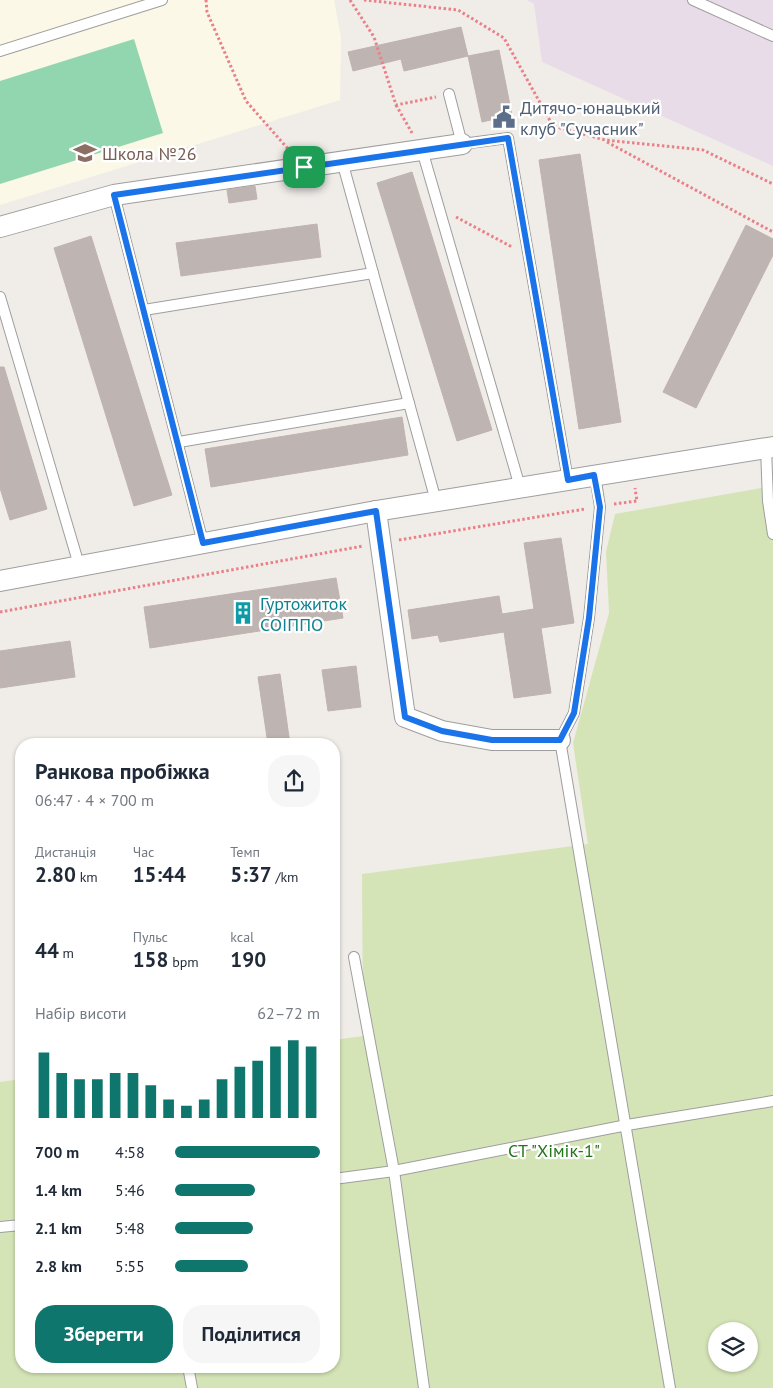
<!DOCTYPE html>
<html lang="uk">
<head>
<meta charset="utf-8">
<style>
	:root { --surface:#fff; --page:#f6f6f7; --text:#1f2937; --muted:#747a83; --accent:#0f766e }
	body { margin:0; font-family:"PT Sans",sans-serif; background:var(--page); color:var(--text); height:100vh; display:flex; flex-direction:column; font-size:19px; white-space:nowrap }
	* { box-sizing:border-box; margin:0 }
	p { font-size:16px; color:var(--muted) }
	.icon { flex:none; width:28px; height:28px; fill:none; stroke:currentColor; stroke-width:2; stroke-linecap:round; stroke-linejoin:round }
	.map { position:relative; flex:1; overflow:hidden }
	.side { position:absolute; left:15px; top:738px; width:325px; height:635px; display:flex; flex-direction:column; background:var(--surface); border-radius:20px; box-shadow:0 1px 4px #0004 }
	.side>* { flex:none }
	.fabs { position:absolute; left:708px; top:1322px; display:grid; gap:10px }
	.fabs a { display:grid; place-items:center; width:50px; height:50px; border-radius:50%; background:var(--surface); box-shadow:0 1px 4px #0004; font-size:25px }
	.pin { position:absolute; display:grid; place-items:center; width:42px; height:42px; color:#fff; margin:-21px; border-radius:10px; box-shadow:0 2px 8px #0006 }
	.round { display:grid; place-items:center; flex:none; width:52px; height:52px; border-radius:20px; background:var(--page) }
	.summary { display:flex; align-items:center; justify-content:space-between; height:85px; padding:0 20px }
	h1 { font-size:22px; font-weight:800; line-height:38px }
	.metrics { display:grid; grid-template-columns:repeat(3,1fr); gap:8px; height:85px; padding:5px 20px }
	.metrics div { display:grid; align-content:center }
	.metrics b { font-size:21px; font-weight:800 }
	.metrics small { font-size:14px; font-weight:400 }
	.metrics p { font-size:14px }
	.chart { height:140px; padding:10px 20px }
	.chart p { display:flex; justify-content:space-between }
	.chart svg { width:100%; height:90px; margin-top:5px; stroke:var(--accent); stroke-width:6 }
	.cta { display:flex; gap:10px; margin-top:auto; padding:10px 20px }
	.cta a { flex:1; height:58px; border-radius:20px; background:var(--accent); color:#fff; font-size:20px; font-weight:800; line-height:58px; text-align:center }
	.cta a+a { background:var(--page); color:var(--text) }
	ul { padding:0 20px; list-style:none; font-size:16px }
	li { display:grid; grid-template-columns:80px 60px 1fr; align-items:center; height:38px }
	li i { height:12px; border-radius:6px; background:var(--accent) }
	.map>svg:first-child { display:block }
	.industrial { fill:#e9dce9 }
	.education { fill:#fcf8e7 }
	.grass { fill:#d5e4b6; fill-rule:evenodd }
	.pitch { fill:#91d6af }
	.building { fill:#beb5b2; stroke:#c1b2ad }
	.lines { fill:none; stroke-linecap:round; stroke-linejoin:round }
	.lane-casing { stroke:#9e9e9e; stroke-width:12 }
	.street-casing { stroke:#9e9e9e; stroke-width:22 }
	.path { stroke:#ea8088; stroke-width:3; stroke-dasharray:2.5 2.5; stroke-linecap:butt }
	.lane { stroke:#fff; stroke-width:10 }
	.street { stroke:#fff; stroke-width:20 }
	.route-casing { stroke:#fff; stroke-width:10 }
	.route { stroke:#1a73e8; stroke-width:6 }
	.labels { text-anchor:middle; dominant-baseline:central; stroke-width:4.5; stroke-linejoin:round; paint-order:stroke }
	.service-label { font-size:18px; fill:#4e5e75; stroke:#fff; text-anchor:start }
	.education-label { font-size:18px; fill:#785e54; stroke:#fff; text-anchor:start }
	.culture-label { font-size:18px; fill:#0d838f; stroke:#fff; text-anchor:start }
	.park-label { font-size:18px; fill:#227519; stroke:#fff }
</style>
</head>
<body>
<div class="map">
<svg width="773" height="1388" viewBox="0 0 773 1388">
	<rect width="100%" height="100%" fill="#f0ede9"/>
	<!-- industrial -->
	<path class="industrial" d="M527,0h246v166l-231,-104 -8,-58z"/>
	<!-- education -->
	<path class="education" d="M0,0h334l7,38 -1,62 -340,105z"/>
	<!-- grass -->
	<path class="grass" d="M773,486v902h-773v-306l21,-3v287h313v-326l29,-4 -1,-162 226,-30 -15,-101 36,-130 -3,-61 9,-38zM716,1331h33v33h-33z"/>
	<!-- pitch -->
	<path class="pitch" d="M134,39l29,94 -163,51v-103z"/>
	<!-- building -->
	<g class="building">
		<path d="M461,27l7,29 -64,15 -3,-12 -48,12 -5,-19z"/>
		<path d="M499,50l13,65 -30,7 -14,-66z"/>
		<path d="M580,154l41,268 -42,7 -40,-269z"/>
		<path d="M412,172l80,258 -35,11 -80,-258z"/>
		<path d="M255,186l2,13 -28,4 -2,-13z"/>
		<path d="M317,224l4,33 -140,19 -5,-33z"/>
		<path d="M746,225l27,14v16l-77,153 -33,-16z"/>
		<path d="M91,236l81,259 -38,11 -80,-258z"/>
		<path d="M0,367h4l43,142 -37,11 -10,-32z"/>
		<path d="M402,417l6,38 -197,32 -6,-38z"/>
		<path d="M561,538l13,85 -33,5 10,65 -37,5 -10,-66 -64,10 -2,-7 -26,4 -4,-29 91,-14 3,18 32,-5 -10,-66z"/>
		<path d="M336,578l7,40 -193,30 -6,-41z"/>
		<path d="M70,641l5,36 -75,11v-37z"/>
		<path d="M356,666l5,41 -33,4 -6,-41z"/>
		<path d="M280,674l10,70h-22l-10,-67z"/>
	</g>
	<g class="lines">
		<defs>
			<g id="lane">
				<path d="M693,0l80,36"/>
				<path d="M0,51l162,-51"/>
				<path d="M449,94l13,50 46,-6 60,342"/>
				<path d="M422,150l98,337"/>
				<path d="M342,161l94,340"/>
				<path d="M114,195l89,348"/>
				<path d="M0,297l79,268"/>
				<path d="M144,310l229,-37"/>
				<path d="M179,442l230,-39"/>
				<path d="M766,448l2,53 5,33"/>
				<path d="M595,475l5,32 -11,111 -15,95 -14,27 110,648"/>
				<path d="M354,957l40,214 30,217"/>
				<path d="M334,1179l60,-8 233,-46 146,-24"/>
				<path d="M0,1227l21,-2"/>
				<path d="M188,1366l4,22"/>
			</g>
			<g id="street">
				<path d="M0,227l114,-32 348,-51"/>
				<path d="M376,511l29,206 37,14 50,9h68"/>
				<path d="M0,581l376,-70 397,-64"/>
			</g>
		</defs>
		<!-- lane casing -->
		<use href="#lane" class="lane-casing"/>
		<!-- street casing -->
		<use href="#street" class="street-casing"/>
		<!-- path -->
		<g class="path">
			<path d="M206,0l1,12 39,89 43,49"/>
			<path d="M350,0l24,37 22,68 40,-8"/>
			<path d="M364,0l94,10 46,28 49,88"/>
			<path d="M396,105l16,28"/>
			<path d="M520,134l33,-8 52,14 98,10 70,34"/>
			<path d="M607,142l166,90"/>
			<path d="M456,217l56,30"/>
			<path d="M614,504l23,-3 -2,-13"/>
			<path d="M399,540l186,-31"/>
			<path d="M0,612l363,-66"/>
		</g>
		<!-- lane -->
		<use href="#lane" class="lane"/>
		<!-- street -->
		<use href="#street" class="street"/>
	</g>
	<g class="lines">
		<defs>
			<path id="route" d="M508,138l60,342 26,-5 6,32 -11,111 -15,95 -14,27h-68l-50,-9 -37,-14 -29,-206 -173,32 -89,-348z"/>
		</defs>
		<!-- route casing -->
		<use href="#route" class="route-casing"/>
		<!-- route -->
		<use href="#route" class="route"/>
	</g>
	<!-- icons -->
	<defs>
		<symbol id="civic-bare" viewBox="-9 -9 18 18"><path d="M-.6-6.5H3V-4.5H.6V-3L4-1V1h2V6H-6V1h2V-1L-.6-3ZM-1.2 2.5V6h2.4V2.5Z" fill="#5c6f8a" stroke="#fff" stroke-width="2.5" paint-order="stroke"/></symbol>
		<symbol id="school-bare" viewBox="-9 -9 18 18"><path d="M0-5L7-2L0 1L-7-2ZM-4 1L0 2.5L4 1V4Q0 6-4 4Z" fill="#8d6e63" stroke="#fff" stroke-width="2.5" paint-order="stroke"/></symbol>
		<symbol id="building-bare" viewBox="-9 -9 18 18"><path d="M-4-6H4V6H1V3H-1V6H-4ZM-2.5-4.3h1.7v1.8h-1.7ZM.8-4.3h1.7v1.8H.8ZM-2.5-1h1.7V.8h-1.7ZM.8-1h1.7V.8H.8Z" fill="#0f9aa8" stroke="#fff" stroke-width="2.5" paint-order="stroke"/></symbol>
	</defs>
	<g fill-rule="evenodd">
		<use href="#civic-bare" x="488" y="101" width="32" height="32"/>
		<use href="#school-bare" x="69" y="137" width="32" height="32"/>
		<use href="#building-bare" x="227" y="597" width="32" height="32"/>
	</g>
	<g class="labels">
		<!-- service labels -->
		<g class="service-label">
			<text x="520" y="107">Дитячо-юнацький<tspan x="520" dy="21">клуб "Сучасник"</tspan></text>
		</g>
		<!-- education labels -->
		<g class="education-label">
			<text x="102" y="153">Школа №26</text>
		</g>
		<!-- culture labels -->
		<g class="culture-label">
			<text x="260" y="603">Гуртожиток<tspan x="260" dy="21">СОІППО</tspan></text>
		</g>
		<!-- park labels -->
		<g class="park-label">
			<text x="554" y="1150">СТ "Хімік-1"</text>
		</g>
	</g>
</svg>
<div class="fabs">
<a><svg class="icon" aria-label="layers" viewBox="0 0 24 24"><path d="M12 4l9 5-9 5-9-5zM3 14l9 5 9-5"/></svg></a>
</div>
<div class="pin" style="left:304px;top:167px;background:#1e9e55"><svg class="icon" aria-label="arrive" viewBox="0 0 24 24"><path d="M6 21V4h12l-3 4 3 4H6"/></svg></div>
<section class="side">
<div class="summary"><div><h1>Ранкова пробіжка</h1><p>06:47 · 4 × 700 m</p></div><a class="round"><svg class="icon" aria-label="share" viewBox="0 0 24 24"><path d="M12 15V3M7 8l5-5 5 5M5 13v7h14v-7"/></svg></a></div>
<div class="metrics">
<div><p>Дистанція</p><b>2.80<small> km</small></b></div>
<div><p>Час</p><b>15:44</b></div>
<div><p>Темп</p><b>5:37<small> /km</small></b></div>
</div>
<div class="metrics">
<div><b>44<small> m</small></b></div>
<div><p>Пульс</p><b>158<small> bpm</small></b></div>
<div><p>kcal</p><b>190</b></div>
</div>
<div class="chart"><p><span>Набір висоти</span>62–72 m</p>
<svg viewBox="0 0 160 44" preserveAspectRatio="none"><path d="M5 44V12M15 44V22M25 44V25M35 44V25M45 44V22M55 44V22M65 44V28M75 44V35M85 44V38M95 44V35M105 44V25M115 44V19M125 44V16M135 44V9M145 44V6M155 44V9"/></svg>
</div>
<ul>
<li><b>700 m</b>4:58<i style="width:100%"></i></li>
<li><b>1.4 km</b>5:46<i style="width:55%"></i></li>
<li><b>2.1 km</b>5:48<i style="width:54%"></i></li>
<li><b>2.8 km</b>5:55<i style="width:50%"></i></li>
</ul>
<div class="cta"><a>Зберегти</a><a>Поділитися</a></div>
</section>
</div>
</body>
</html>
